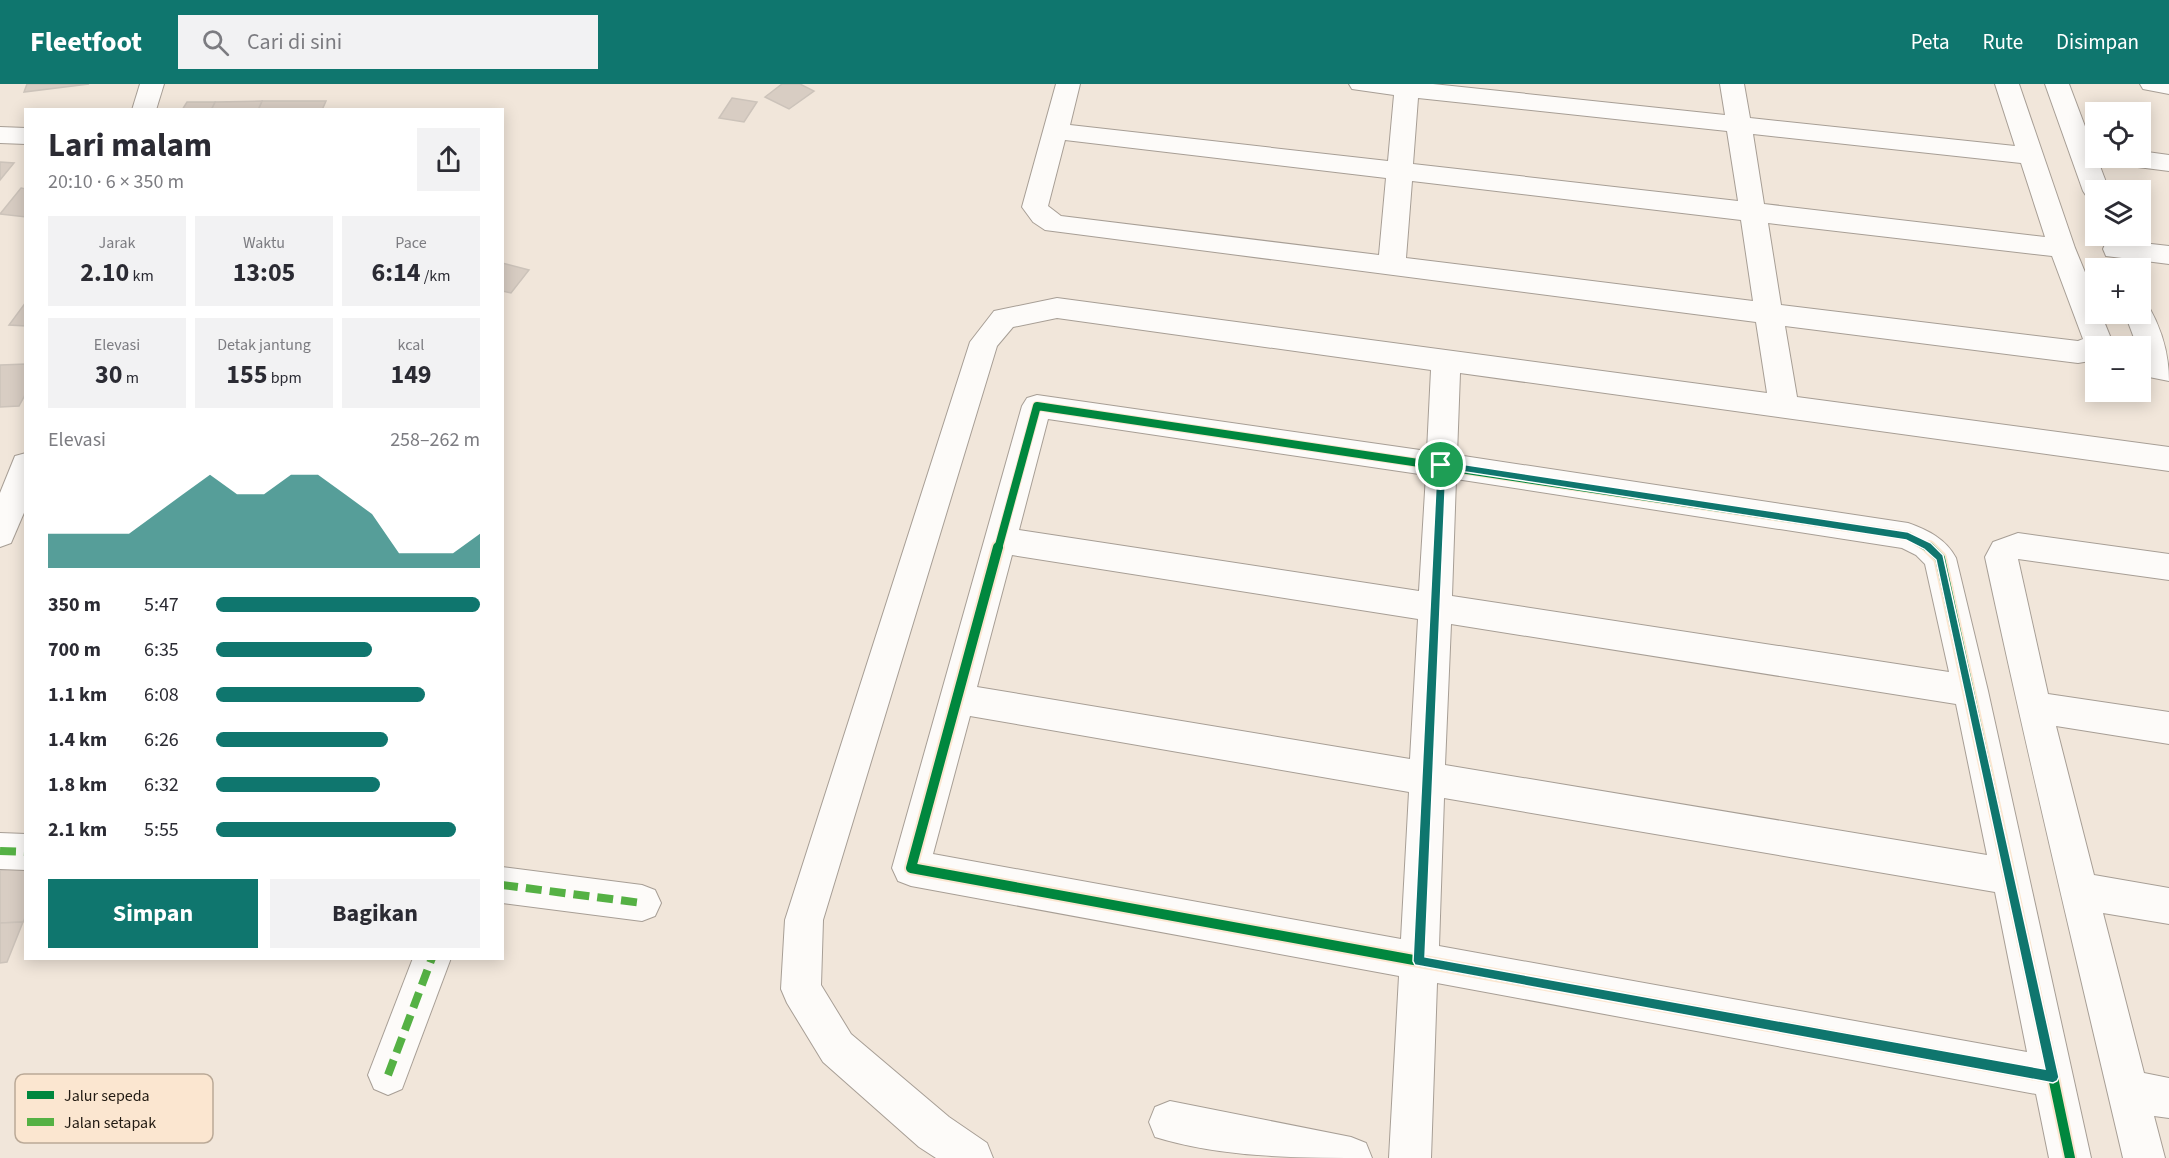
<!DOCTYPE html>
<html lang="id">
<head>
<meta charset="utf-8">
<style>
	:root { --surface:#fff; --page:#f2f2f3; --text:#2b2b33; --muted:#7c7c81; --accent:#0f766e }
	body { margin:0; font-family:"Source Sans 3",sans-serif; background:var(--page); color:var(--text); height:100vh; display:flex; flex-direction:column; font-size:22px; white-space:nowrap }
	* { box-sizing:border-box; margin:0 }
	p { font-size:20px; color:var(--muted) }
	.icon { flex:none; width:33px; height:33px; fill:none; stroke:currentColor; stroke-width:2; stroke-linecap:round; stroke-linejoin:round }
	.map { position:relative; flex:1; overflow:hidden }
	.panel { position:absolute; left:24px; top:24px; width:480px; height:852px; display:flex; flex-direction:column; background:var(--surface); border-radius:0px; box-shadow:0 3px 15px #0003 }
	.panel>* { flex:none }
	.fabs { position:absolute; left:2085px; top:18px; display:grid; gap:12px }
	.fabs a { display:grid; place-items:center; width:66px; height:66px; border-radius:0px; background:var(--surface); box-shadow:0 3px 15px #0003; font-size:30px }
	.pin { position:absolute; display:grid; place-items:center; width:51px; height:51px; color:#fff; margin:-26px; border:3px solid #fff; border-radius:50%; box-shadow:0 2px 6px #0007 }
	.round { display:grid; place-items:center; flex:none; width:63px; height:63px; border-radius:0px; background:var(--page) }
	.head { display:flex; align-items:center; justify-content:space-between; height:102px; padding:0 24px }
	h1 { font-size:33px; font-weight:700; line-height:45px }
	.figures { display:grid; grid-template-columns:repeat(3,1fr); gap:9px; height:102px; padding:6px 24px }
	.figures div { display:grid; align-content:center; border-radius:0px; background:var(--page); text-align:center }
	.figures b { font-size:26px; font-weight:700 }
	.figures small { font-size:16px; font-weight:400 }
	.figures p { font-size:16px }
	.chart { height:168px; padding:12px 24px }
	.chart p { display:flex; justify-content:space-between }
	.chart svg { width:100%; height:108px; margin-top:6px; fill:var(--accent); opacity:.7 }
	.button { display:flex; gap:12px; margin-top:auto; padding:12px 24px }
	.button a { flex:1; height:69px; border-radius:0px; background:var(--accent); color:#fff; font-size:24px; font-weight:700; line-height:69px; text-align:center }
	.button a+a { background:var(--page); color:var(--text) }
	ul { padding:0 24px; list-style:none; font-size:20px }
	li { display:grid; grid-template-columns:96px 72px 1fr; align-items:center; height:45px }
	li i { height:15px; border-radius:8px; background:var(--accent) }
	header { display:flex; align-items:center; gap:36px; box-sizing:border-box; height:84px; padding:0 30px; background:var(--accent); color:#fff }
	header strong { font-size:28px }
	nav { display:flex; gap:33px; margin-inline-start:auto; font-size:21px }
	.search { width:420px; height:54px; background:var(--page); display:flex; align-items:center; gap:15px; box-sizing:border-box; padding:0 21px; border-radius:0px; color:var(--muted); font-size:22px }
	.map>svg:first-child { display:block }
	.building { fill:#d8cdc3; stroke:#ccc3ba; stroke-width:1.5 }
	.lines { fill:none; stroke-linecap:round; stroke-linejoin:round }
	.minor-casing { stroke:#a79e95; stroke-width:2 }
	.minor { fill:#fdfbf9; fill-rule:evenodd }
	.quiet { stroke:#55b144; stroke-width:8; stroke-dasharray:16 8; stroke-linecap:butt }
	.cycleway-far1-casing { stroke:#fbe6d0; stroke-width:10 }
	.cycleway-casing { stroke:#fbe6d0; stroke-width:14 }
	.cycleway-far1 { stroke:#00873e; stroke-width:8 }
	.cycleway { stroke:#00873e; stroke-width:10 }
	.route { fill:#0f766e; stroke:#fff; stroke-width:1.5; fill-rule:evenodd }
	.key { fill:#fbe6d0; stroke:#baa997; stroke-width:1.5 }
	.key-label { font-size:16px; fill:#211a12 }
</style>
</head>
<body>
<header>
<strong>Fleetfoot</strong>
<div class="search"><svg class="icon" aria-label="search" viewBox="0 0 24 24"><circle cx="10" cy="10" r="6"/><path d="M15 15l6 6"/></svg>Cari di sini</div>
<nav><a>Peta</a><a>Rute</a><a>Disimpan</a></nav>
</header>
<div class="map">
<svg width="2169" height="1074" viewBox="0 0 2169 1074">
	<rect width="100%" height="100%" fill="#f1e6da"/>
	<!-- building -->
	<g class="building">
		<path d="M27,0h62l-65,8z"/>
		<path d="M782,0h18l14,7 -25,18 -24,-12z"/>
		<path d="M732,14l25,4 -13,20 -25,-4z"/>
		<path d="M262,17h64l-4,9h-64z"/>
		<path d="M262,17l-4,9h-47l4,-8z"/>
		<path d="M187,18h28l-4,8h-29z"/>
		<path d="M0,78l14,1 -14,17z"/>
		<path d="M21,104l5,1v28l-26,-3z"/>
		<path d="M502,179l27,7 -18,23 -9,-2z"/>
		<path d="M26,218v24l-17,-1z"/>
		<path d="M26,280v29l-7,13 -19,1v-42z"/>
		<path d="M26,784v48l-3,6 -23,1v-53z"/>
		<path d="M23,838l-16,40 -7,1v-40z"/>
	</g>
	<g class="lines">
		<defs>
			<g id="minor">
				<path d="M140,0h24l-8,26h-24z"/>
				<path d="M1056,0h24l-10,41 318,36 6,-66 -42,-6 -3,-5h84l292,31 -5,-31h24l6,34 265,28 -20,-62h24l56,164 21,51v15h5l11,27 -3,5h-13v14l-18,3 -293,-37 12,71 372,50v24l-709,-98 -3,82 451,68c20,7 38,16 48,35l32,133 103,467h-42l-13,-64 -599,-111 -6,175h-42l10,-182 -488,-90 -13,-5 -6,-13 130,-462 5,-8 10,-3 390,56 4,-81 -374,-52 -44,9 -16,19 -174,574 -2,65 30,49 98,83 38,26 6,15h-57l-17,-11 -96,-85 -36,-59 -6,-14 4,-69 185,-578 24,-31 63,-13 710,95 -11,-71 -711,-92 -12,-8 -11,-15zM1418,14l309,33 11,70 -325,-37zM1753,50l268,29 24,74 -281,-33zM1065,56l321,38 -7,77 -318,-39 -13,-10zM1412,97l329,39 12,81 -347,-43zM1768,139l284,33 31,83 -5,2 -297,-36zM1048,335l378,56 -7,116 -400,-61zM1456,395l446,69 14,7 9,9 24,108 -497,-76zM1012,471l406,64 -8,140 -433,-72zM1451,540l505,80 31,151 -542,-90zM970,632l439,76 -8,147 -468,-85zM1444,714l551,94 32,160 -588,-106z"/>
				<path d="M2045,0h24l40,106h-13v10l-9,-3 -4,-6z"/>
				<path d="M2140,0h29v10l-26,-5z"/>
				<path d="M0,43l26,1v16l-26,-1z"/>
				<path d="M2140,67l29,4v16l-55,-7 -4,-6h30z"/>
				<path d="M2116,156l53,6v18l-63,-8 -3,-7 3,-7z"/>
				<path d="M2140,220l9,3c13,23 20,47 20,74l-20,-4c-6,-11 -9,-19 -9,-31h-3l-12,-32h15z"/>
				<path d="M26,369v55l-15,35 -11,4v-54l15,-37z"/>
				<path d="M2018,449l151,21v26l-151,-21 30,135 121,18v32l-113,-18 38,149 75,13v36l-66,-11 41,160 25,5v40l-15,-2 11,42h-42c-47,-200 -95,-400 -138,-601l8,-15z"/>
				<path d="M0,749l26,1v36l-26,-1z"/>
				<path d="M502,783l140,18 13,5 6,13 -6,13 -13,5 -140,-18z"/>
				<path d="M413,874h38l-49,131 -14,6 -14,-6 -6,-14z"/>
				<path d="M1170,1017l181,36 15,6 6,15c-72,0 -149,0 -217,-21l-6,-15 6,-15z"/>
			</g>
		</defs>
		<!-- minor casing -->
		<use href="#minor" class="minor-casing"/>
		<!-- minor -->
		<use href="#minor" class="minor"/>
		<!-- quiet -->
		<g class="quiet">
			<path d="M0,767l26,1"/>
			<path d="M502,801l140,18"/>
			<path d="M388,991l44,-117"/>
		</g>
		<defs>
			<path id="cycleway-far1" d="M998,465l39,-143 871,130 22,13"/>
			<g id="cycleway">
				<path d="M998,463l-87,321 1142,209"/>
				<path d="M1929,463l11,11 113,519"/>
				<path d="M2053,993l17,81"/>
			</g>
		</defs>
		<!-- cycleway-far1 casing -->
		<use href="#cycleway-far1" class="cycleway-far1-casing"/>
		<!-- cycleway casing -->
		<use href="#cycleway" class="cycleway-casing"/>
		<!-- cycleway-far1 -->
		<use href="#cycleway-far1" class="cycleway-far1"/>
		<!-- cycleway -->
		<use href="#cycleway" class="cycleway"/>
	</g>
	<!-- route -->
	<path class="route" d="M1441,377l467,71 23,11 12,12 116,522 -2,4 -4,2 -638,-118 -2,-4 24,-496zM1446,385l460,71 18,9 12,11 109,509 -620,-112z"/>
	<!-- legend -->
	<rect x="15" y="990" width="198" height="69" rx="9" class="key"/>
	<rect x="27" y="1007" width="27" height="8" fill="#00873e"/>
	<rect x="27" y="1034" width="27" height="8" fill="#55b144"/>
	<g class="key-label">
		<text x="64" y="1017">Jalur sepeda</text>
		<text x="64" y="1044">Jalan setapak</text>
	</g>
</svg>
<div class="fabs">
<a><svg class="icon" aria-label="locate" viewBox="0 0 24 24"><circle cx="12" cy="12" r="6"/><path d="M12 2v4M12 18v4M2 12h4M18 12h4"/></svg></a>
<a><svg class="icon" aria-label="layers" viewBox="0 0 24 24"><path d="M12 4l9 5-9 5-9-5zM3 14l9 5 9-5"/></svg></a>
<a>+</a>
<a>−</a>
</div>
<div class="pin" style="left:1441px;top:381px;background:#1e9e55"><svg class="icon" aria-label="arrive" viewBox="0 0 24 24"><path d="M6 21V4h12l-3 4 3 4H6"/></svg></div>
<section class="panel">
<div class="head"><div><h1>Lari malam</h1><p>20:10 · 6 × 350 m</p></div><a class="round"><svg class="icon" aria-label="share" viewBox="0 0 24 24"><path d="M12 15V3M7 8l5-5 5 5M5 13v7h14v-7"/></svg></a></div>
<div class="figures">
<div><p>Jarak</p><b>2.10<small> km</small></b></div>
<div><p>Waktu</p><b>13:05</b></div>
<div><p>Pace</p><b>6:14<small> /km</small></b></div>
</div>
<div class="figures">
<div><p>Elevasi</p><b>30<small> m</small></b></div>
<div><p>Detak jantung</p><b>155<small> bpm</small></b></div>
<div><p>kcal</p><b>149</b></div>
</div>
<div class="chart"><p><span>Elevasi</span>258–262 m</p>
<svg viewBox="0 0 160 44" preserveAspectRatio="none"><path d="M0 44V30L10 30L20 30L30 30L40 22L50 14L60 6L70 14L80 14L90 6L100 6L110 14L120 22L130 38L140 38L150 38L160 30V44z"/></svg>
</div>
<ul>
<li><b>350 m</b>5:47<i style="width:100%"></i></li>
<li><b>700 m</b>6:35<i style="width:59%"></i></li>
<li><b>1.1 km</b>6:08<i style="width:79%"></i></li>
<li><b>1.4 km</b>6:26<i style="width:65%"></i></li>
<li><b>1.8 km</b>6:32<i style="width:62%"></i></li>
<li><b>2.1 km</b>5:55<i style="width:91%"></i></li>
</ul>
<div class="button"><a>Simpan</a><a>Bagikan</a></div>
</section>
</div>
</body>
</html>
